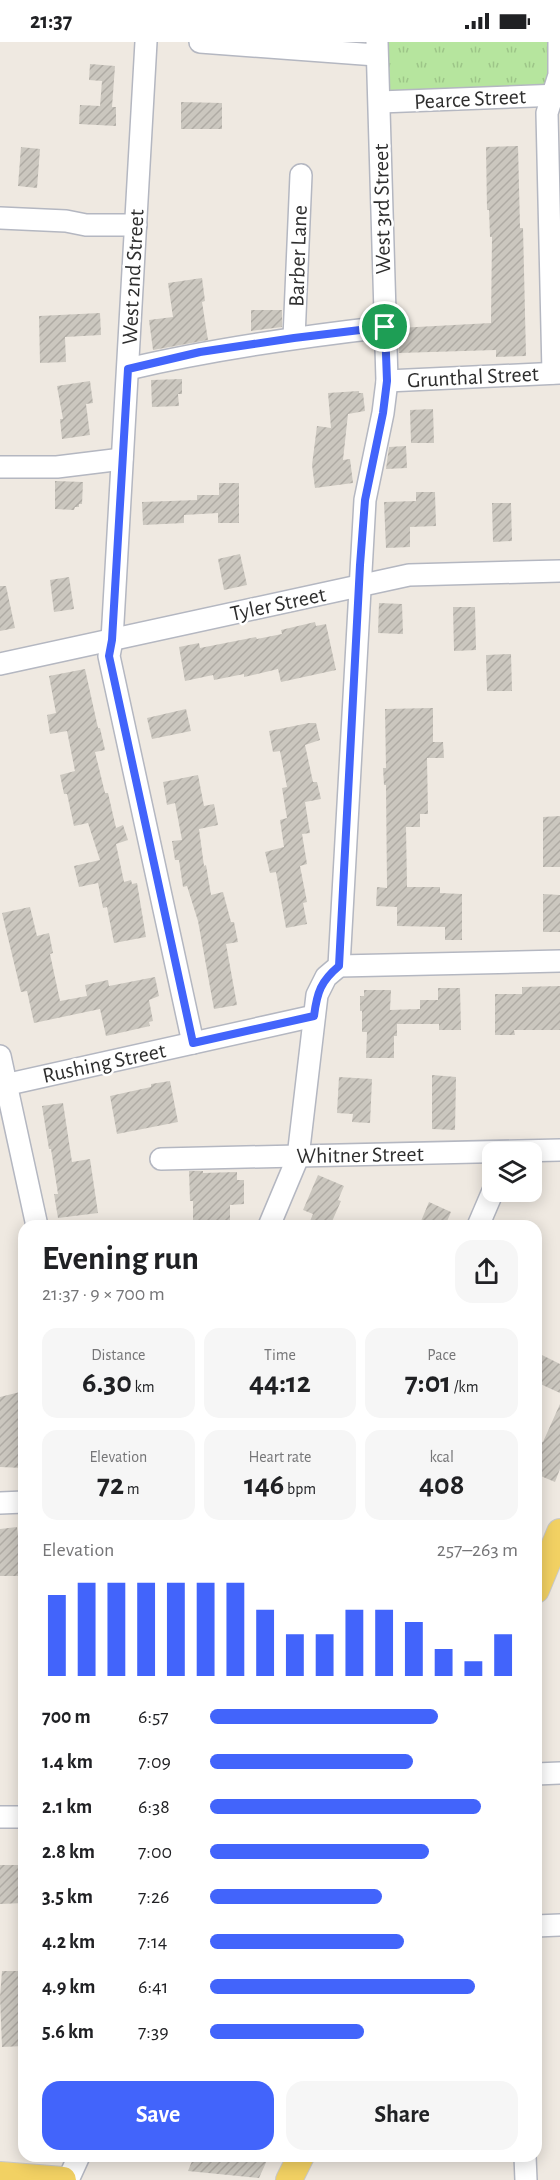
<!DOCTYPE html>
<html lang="en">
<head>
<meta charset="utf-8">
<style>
	:root { --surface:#fff; --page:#f6f6f6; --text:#202124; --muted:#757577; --accent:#4264fb }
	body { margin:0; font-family:"Alegreya Sans",sans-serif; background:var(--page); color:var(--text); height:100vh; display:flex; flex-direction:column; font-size:22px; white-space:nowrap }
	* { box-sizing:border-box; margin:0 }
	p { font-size:20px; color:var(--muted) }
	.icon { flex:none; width:33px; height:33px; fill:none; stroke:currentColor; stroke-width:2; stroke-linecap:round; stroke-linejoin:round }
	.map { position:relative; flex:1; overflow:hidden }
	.panel { position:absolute; left:18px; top:1178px; width:524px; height:942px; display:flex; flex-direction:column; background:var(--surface); border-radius:18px; box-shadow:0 3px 15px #0003 }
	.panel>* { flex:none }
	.fabs { position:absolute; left:482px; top:1100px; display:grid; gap:12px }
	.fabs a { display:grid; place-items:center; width:60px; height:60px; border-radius:12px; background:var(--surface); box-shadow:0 3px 15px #0003; font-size:30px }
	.pin { position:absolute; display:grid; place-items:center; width:51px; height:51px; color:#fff; margin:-26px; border:3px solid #fff; border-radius:50%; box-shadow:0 2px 6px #0007 }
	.round { display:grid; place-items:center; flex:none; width:63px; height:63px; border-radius:18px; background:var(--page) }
	.overview { display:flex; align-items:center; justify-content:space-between; height:102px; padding:0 24px }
	h1 { font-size:33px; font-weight:600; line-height:45px }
	.stats { display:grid; grid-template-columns:repeat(3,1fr); gap:9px; height:102px; padding:6px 24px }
	.stats div { display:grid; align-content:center; border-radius:15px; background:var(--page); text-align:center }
	.stats b { font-size:30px; font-weight:600 }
	.stats small { font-size:16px; font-weight:400 }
	.stats p { font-size:16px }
	.chart { height:168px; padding:12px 24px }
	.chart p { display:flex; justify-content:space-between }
	.chart svg { width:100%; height:108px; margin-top:6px; stroke:var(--accent); stroke-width:6 }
	.primary-button { display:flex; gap:12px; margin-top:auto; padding:12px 24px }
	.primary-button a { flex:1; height:69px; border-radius:18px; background:var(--accent); color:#fff; font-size:24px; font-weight:600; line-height:69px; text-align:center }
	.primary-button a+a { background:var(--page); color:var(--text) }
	ul { padding:0 24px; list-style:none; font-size:20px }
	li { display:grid; grid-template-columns:96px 72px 1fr; align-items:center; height:45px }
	li i { height:15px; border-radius:8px; background:var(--accent) }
	.status { display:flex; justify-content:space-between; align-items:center; height:42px; padding:0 30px; background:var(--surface); direction:ltr }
	.status svg { height:16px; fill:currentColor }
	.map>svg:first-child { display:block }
	.park { fill:url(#park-tufts) }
	.building { fill:url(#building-hatch) }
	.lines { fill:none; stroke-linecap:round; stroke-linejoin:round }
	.minor-casing { stroke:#b4b7c1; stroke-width:24 }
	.major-casing { stroke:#c9c9c9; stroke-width:28 }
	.minor { stroke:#fff; stroke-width:21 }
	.major { stroke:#f2d163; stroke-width:26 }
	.route-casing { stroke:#fff; stroke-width:12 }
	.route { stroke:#4264fb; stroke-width:8 }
	.labels { text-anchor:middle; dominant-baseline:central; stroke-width:5; stroke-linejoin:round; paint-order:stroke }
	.street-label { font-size:22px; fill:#2e2e2e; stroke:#fff }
</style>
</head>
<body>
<div class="status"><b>21:37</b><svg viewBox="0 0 49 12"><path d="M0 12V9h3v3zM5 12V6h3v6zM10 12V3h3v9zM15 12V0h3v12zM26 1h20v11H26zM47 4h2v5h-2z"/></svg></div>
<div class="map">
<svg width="560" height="2138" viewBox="0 0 560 2138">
	<defs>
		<pattern id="park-tufts" width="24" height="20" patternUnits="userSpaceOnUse" patternTransform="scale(1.5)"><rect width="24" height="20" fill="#b6e59e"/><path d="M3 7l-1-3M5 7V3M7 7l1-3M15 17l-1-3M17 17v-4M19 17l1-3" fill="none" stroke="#9dc588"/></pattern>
		<pattern id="building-hatch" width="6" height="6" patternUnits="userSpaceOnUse" patternTransform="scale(1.5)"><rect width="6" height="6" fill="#cbc7bf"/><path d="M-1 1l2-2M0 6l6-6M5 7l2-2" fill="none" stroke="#afaba4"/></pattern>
	</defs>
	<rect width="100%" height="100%" fill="#efe9e1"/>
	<!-- park -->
	<path class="park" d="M385,0h166l-1,38 -10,7 -158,4z"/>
	<!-- building -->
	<g class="building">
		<path d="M90,22l25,2 -3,41h4v19l-37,-2 1,-19 20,1 2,-25 -13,-1z"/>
		<path d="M181,60l41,1v26h-41z"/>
		<path d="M518,104l2,82h3l3,128 -30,1v-7l-97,3 -1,-25 93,-5 1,-86h-2l-1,-27h-2l-1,-63z"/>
		<path d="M21,105l19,2 -3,39 -19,-2z"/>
		<path d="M202,236l3,23 -3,1 6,38 -55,10 -4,-30 24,-3 -5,-34z"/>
		<path d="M251,268h31v17l-31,4z"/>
		<path d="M100,271l1,22 -36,2 1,25 -26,1 -1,-47z"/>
		<path d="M182,337v15h-4l1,12 -27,1 -1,-27z"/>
		<path d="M90,339l3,22 -7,1 4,31 -28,4 -2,-20h3l-6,-33z"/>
		<path d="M359,349v2h4l2,18 -17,3 -5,46 7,-1 3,24 -38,5 -3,-23 5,-39 14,2 -3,-35z"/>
		<path d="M433,367l1,34h-23l-1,-33z"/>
		<path d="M406,404l1,22 -21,1 3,-22z"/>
		<path d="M55,439l28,1 -1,22h-3v3h-4l-1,3 -19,-1z"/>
		<path d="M219,441h20v40h-21v-10l-34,2v8l-41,2 -1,-23 55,-2v-5h22z"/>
		<path d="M416,450h19l1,34 -26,1v20l-24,1 -2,-46 32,-1z"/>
		<path d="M492,461h19l1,38 -19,1z"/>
		<path d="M240,512l7,31 -23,5 -6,-31z"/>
		<path d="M69,535l5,32 -20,3 -4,-32z"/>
		<path d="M0,544h6l9,42 -15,3z"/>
		<path d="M379,561l23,1 1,30 -25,-1z"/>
		<path d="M453,565h22l1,43 -22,1z"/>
		<path d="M315,580l1,4 10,-2 10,46 -55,12 -3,-13 -34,8v-3l-30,6 -1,-5 -28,6 -6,-34 20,-4 1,5 56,-11 1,2 25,-5 -1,-4z"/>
		<path d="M511,612l1,37h-25l-1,-36z"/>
		<path d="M85,627l13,59h2l5,22 -10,2 10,41h3l8,35 7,-3 5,15 -12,4 8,38 7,-2 1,4 5,-1 9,54 -32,6 -7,-36 -4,1 -5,-25 -19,4 -5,-21 26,-6 -12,-37 -14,3 -7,-32h-3l-4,-19 15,-4 -8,-40 -17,3 -3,-19 9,-2 -7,-37z"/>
		<path d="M433,666v34h10l1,16h-17l1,56h-8v13h-14l1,60h33v6l22,1v46h-17v-13l-48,-1v-19l-21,-1 1,-19 10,1 -1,-103h-2l-1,-17h3l-1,-59z"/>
		<path d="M186,667l5,22 -39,8 -5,-21z"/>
		<path d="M309,681h7l4,17 -15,5 8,37h4l4,17 -16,3 5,31 -8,1 5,30 -7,2 7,36 -4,1 4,21 -21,4 -10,-56 -6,1 -5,-21 19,-5 -4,-27 7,-2 -5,-30 5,-1 -7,-36 -7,1 -4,-21z"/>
		<path d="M198,733l6,31 10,-2 4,21 -19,4 5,37 2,-1 5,30 12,-3 8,30h3l4,20 -12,2 11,61 -23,4 -16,-88 -11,-35 -4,1 -4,-27h-4l-3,-19 10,-1 -7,-37 -8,2 -4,-23z"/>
		<path d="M560,774v51h-17v-50z"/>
		<path d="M543,852l17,1v37h-17z"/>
		<path d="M30,865l7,29 12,-3 4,20 -3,1 10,47 27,-5 -2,-11 23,-5 1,6 46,-9 4,19 -10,4 4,21 -4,1 1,4 -44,10 -6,-27 -66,14 -7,-32 -6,1 -19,-79z"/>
		<path d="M560,944v44h-46l1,5h-20v-41h27v-7z"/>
		<path d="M438,946h22l1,42h-22v-6h-42v12h-3v22h-28l1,-26h-5v-21h-2v-15h4v-6h27l-1,20 30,-1v-9h18z"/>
		<path d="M432,1033l24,2 -1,53 -23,-1z"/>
		<path d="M339,1035l33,2 -2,44 -18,-1 1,-8 -16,-1z"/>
		<path d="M170,1039l8,41 -61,12 -7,-38 41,-9v-3z"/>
		<path d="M63,1061l9,59 18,-3 8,54 -40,5 -4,-24h4l-7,-45h-2l-7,-43z"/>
		<path d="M189,1129h14v2l34,-1v8h7v24l-14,1v21h-37v-25h-3z"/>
		<path d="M318,1133l26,11 -6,14 3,1 -11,25h-22l5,-12 -10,-4z"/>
		<path d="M429,1160l22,10 -6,14h-26z"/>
		<path d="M536,1310l24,12v29l-24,-11z"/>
		<path d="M24,1349v77l-24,-1v-70z"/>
		<path d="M560,1362v65l-5,13 -19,-8v-35l7,3z"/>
		<path d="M17,1485l4,32h3v17h-24v-47z"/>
		<path d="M0,1823h24v38l-24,1z"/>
		<path d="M2,1929h22v75l-22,1 -2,-50z"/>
		<path d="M194,2114h75l-10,22 -71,-7z"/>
	</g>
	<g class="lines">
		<defs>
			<g id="minor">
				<path d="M146,0l-34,598 -3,16 84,387"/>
				<path d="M200,0l176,13"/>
				<path d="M380,60l180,-7"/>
				<path d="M0,176l66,3 20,4h50"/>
				<path d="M294,296l7,-163"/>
				<path d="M128,327c85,-20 170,-32 257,-42"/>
				<path d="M553,331l-6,-260 12,-38v-33"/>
				<path d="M387,339l173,-8"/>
				<path d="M0,425h57l65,-8"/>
				<path d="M0,622l409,-89 151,-4"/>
				<path d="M339,924l221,-5"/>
				<path d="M0,1014l37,170"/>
				<path d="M0,1044l314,-70"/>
				<path d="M161,1117l399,-9"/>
				<path d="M269,1184l29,-69 19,-162 9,-18 13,-11 26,-466 18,-87 4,-32 -10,-339"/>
				<path d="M478,1184l15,-35"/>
				<path d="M0,1461l24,-1"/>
				<path d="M536,1732l24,-1"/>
				<path d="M0,1775h24"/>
				<path d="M536,1884l24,-1"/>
				<path d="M525,2114l1,24"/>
				<path d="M68,2138l11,-24"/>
			</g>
			<g id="major">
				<path d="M536,1548l24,-58"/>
				<path d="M0,2133l63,5"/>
				<path d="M289,2138l12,-24"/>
			</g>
		</defs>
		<!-- minor casing -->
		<use href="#minor" class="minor-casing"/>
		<!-- major casing -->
		<use href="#major" class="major-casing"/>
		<!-- minor -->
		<use href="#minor" class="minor"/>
		<!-- major -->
		<use href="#major" class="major"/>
	</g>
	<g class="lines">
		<defs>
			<path id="route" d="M385,285l2,54 -4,32 -18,87 -5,65 -21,401c-18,15 -22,26 -25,50l-121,27 -84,-387 3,-16 16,-271 72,-17 94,-14z"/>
		</defs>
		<!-- route casing -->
		<use href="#route" class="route-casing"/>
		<!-- route -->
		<use href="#route" class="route"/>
	</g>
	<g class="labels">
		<!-- street labels -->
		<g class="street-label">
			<text transform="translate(470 57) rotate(-3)">Pearce Street</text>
			<text transform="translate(382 167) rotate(-91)">West 3rd Street</text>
			<text transform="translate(298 214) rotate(-88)">Barber Lane</text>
			<text transform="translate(133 235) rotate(-87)">West 2nd Street</text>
			<text transform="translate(473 335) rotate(-3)">Grunthal Street</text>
			<text transform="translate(278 562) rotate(-12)">Tyler Street</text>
			<text transform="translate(104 1021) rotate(-12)">Rushing Street</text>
			<text transform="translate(360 1113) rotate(-1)">Whitner Street</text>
		</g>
	</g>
</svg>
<div class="fabs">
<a><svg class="icon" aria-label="layers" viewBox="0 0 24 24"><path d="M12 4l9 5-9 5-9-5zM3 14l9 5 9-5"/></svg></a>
</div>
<div class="pin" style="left:385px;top:285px;background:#1e9e55"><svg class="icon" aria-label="arrive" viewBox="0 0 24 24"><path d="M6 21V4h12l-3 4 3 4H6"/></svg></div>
<section class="panel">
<div class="overview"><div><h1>Evening run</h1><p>21:37 · 9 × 700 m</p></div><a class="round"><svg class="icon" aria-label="share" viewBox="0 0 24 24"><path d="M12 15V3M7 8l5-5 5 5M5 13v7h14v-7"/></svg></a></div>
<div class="stats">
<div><p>Distance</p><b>6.30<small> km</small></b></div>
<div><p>Time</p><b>44:12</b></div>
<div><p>Pace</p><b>7:01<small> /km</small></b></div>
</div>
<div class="stats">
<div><p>Elevation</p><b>72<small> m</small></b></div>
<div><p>Heart rate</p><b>146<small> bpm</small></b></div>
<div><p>kcal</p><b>408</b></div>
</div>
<div class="chart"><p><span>Elevation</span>257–263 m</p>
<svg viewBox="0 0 160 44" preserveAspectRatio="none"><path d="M5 44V11M15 44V6M25 44V6M35 44V6M45 44V6M55 44V6M65 44V6M75 44V17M85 44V27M95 44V27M105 44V17M115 44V17M125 44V22M135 44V33M145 44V38M155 44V27"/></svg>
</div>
<ul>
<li><b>700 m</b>6:57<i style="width:74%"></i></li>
<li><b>1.4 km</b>7:09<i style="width:66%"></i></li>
<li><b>2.1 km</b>6:38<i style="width:88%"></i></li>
<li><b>2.8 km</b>7:00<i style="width:71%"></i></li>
<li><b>3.5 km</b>7:26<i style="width:56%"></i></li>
<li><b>4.2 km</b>7:14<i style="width:63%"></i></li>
<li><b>4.9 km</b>6:41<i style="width:86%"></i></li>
<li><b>5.6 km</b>7:39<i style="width:50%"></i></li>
</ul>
<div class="primary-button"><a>Save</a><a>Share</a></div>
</section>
</div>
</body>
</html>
